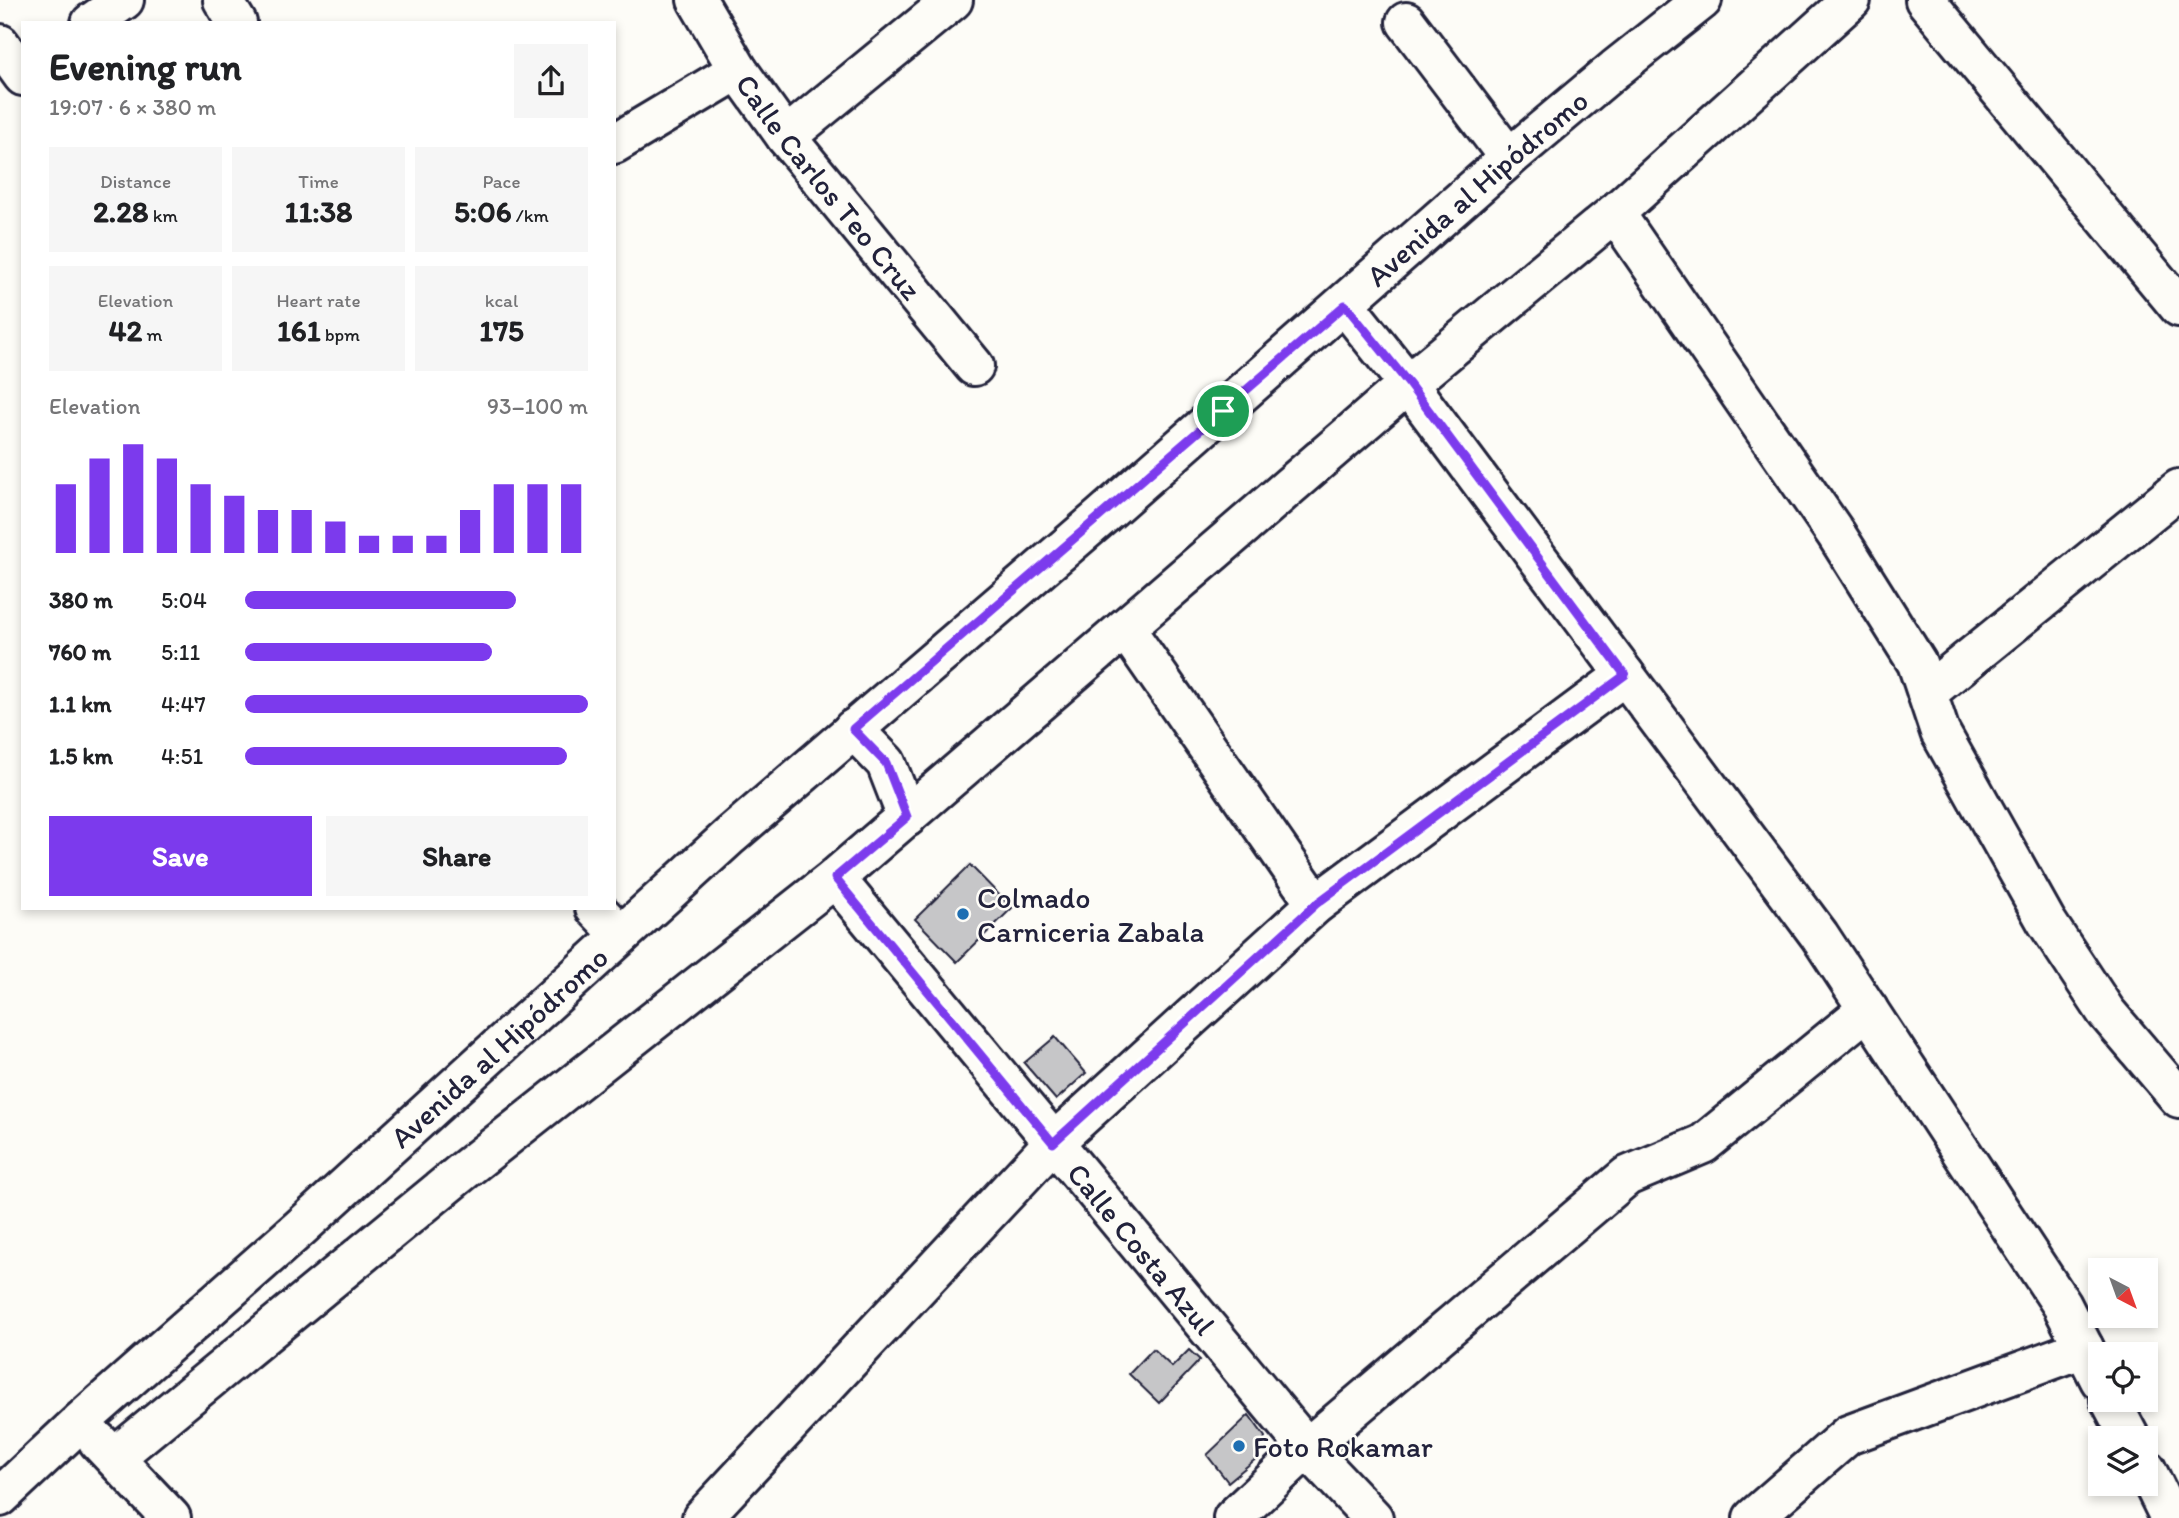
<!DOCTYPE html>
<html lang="en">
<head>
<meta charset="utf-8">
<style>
	:root { --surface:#fff; --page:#f6f6f6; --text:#202124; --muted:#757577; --accent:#7c3aed }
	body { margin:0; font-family:Itim,sans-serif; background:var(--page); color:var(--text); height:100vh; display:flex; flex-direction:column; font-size:26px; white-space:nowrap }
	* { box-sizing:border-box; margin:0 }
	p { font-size:23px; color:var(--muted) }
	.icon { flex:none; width:38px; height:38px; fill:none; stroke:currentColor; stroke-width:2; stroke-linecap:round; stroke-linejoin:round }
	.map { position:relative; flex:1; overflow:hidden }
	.drawer { position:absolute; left:21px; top:21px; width:595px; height:889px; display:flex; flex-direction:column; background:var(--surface); border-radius:0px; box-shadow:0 4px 10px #0003 }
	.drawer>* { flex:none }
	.needle { width:46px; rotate:139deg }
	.controls { position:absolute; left:2088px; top:1258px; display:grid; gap:14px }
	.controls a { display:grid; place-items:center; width:70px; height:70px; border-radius:0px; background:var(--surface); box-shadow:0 4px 10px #0003; font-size:35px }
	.pin { position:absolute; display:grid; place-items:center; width:60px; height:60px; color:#fff; margin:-30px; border:4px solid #fff; border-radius:50%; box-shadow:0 2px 7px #0007 }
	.round { display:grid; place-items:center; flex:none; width:74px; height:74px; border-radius:0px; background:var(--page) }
	.overview { display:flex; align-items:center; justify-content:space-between; height:119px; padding:0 28px }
	h1 { font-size:38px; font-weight:800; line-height:52px }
	.figures { display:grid; grid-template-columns:repeat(3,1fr); gap:10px; height:119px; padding:7px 28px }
	.figures div { display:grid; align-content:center; border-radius:0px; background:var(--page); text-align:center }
	.figures b { font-size:30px; font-weight:800 }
	.figures small { font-size:19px; font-weight:400 }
	.figures p { font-size:19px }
	.chart { height:196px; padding:14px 28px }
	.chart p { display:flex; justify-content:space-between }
	.chart svg { width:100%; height:126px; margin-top:7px; stroke:var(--accent); stroke-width:6 }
	.action { display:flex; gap:14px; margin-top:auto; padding:14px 28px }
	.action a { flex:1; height:80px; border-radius:0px; background:var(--accent); color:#fff; font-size:28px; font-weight:800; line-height:80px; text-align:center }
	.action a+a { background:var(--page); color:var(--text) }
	ul { padding:0 28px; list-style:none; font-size:23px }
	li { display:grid; grid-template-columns:112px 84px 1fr; align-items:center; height:52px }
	li i { height:18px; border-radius:9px; background:var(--accent) }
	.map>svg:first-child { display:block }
	.building { fill:#c6c6c8; stroke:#22223b; stroke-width:2 }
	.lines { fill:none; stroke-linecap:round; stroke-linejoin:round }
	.minor-casing { stroke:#22223b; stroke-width:44 }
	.minor { stroke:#fdfcf7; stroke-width:38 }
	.route-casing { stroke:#fff; stroke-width:14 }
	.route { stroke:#7c3aed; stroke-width:9 }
	.poi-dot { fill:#1f6fb2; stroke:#fdfcf7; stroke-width:2.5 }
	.labels { text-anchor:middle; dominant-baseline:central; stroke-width:5; stroke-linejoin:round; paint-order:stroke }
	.street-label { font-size:30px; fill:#22223b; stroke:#fdfcf7 }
	.poi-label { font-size:30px; fill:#22223b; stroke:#fdfcf7; text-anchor:start }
</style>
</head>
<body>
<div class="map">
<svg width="2179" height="1518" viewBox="0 0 2179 1518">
	<rect width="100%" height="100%" fill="#fdfcf7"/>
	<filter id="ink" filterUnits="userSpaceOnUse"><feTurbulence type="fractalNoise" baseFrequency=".0143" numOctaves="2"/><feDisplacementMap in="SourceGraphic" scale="14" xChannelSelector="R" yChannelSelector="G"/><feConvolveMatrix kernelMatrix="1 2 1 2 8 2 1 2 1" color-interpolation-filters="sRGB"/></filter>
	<g filter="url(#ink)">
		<!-- building -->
		<g class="building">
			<path d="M970,865l42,43 -55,54 -42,-43z"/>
			<path d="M1055,1037l31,36 -30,27 -32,-37z"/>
			<path d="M1153,1349l19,18 17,-17 11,10 -41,43 -30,-29z"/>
			<path d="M1249,1415l16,22 -8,21 -29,24 -21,-27z"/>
		</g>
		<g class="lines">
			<defs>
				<g id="minor">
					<path d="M223,0l14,23"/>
					<path id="s1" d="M697,0l41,70 48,67 188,229"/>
					<path d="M1925,0l254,307"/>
					<path d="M1406,22l103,136"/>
					<path d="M91,23l33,-23"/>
					<path d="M0,44l23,32"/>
					<path d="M786,137l167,-137"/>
					<path d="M614,144l124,-74"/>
					<path d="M1615,213l221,321 81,129 23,69 106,189 60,91 73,86"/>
					<path d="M1345,305l63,79 411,551 243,370 38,75"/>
					<path d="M1125,628l191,276"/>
					<path d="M1927,693l252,-204"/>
					<path d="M853,729l33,34 21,54"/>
					<path id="s2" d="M835,878l472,570 66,70"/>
					<path d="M595,908l26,27"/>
					<path d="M2110,1400l20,38"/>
					<path d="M98,1441l73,77"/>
					<path d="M115,1457l347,-285 373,-294 573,-494 207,-171 236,-213"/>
					<path d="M2146,1469l24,49"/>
					<path id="s3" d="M0,1497l80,-75 220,-194 430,-392 371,-319 408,-359 106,-89 87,-69"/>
					<path d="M702,1518l351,-375 263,-239 309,-229"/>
					<path d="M1233,1518l74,-70 320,-272 76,-32 165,-135"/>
					<path d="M1753,1518l95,-83 236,-87"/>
				</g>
			</defs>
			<!-- minor casing -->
			<use href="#minor" class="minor-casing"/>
			<!-- minor -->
			<use href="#minor" class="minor"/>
		</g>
	</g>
	<g class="lines" filter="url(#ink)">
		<defs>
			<path id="route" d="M1345,305l64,79 216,291 -309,229 -263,239 -218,-265 72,-61 -21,-54 -33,-34z"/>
		</defs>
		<!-- route casing -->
		<use href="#route" class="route-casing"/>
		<!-- route -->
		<use href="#route" class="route"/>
	</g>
	<!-- markers -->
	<g class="poi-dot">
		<circle cx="963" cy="914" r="7"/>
		<circle cx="1239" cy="1446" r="7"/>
	</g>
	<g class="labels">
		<!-- street labels -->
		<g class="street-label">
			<text stroke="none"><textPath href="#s1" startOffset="229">Calle Carlos Teo Cruz</textPath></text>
			<text stroke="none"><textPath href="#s3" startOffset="1974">Avenida al Hipódromo</textPath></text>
			<text stroke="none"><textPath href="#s3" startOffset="672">Avenida al Hipódromo</textPath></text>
			<text stroke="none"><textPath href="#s2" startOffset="481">Calle Costa Azul</textPath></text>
		</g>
		<!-- poi labels -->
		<g class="poi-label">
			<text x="977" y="897">Colmado<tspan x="977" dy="34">Carniceria Zabala</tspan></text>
			<text x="1253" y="1446">Foto Rokamar</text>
		</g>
	</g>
</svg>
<div class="controls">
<a><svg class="needle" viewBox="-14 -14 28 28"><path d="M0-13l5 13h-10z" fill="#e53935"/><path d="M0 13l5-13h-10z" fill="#757577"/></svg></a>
<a><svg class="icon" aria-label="locate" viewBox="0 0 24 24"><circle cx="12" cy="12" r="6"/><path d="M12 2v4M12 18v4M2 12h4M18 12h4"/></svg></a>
<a><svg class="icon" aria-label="layers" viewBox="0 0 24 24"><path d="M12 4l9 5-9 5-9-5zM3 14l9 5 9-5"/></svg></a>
</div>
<div class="pin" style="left:1223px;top:411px;background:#1e9e55"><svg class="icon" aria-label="arrive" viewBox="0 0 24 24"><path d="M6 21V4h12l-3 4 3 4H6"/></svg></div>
<section class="drawer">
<div class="overview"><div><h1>Evening run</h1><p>19:07 · 6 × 380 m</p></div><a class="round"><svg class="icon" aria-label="share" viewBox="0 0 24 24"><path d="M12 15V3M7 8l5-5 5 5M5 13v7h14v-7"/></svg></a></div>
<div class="figures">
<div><p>Distance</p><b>2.28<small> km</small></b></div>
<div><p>Time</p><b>11:38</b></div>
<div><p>Pace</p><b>5:06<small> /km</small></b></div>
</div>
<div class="figures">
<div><p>Elevation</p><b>42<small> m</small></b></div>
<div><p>Heart rate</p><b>161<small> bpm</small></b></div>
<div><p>kcal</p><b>175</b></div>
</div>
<div class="chart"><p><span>Elevation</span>93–100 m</p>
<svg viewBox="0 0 160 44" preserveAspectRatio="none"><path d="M5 44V20M15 44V11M25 44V6M35 44V11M45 44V20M55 44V24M65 44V29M75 44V29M85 44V33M95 44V38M105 44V38M115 44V38M125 44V29M135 44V20M145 44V20M155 44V20"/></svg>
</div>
<ul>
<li><b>380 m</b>5:04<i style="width:79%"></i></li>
<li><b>760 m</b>5:11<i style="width:72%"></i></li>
<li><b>1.1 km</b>4:47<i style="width:100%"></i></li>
<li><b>1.5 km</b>4:51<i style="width:94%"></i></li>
</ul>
<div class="action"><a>Save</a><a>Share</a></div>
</section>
</div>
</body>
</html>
